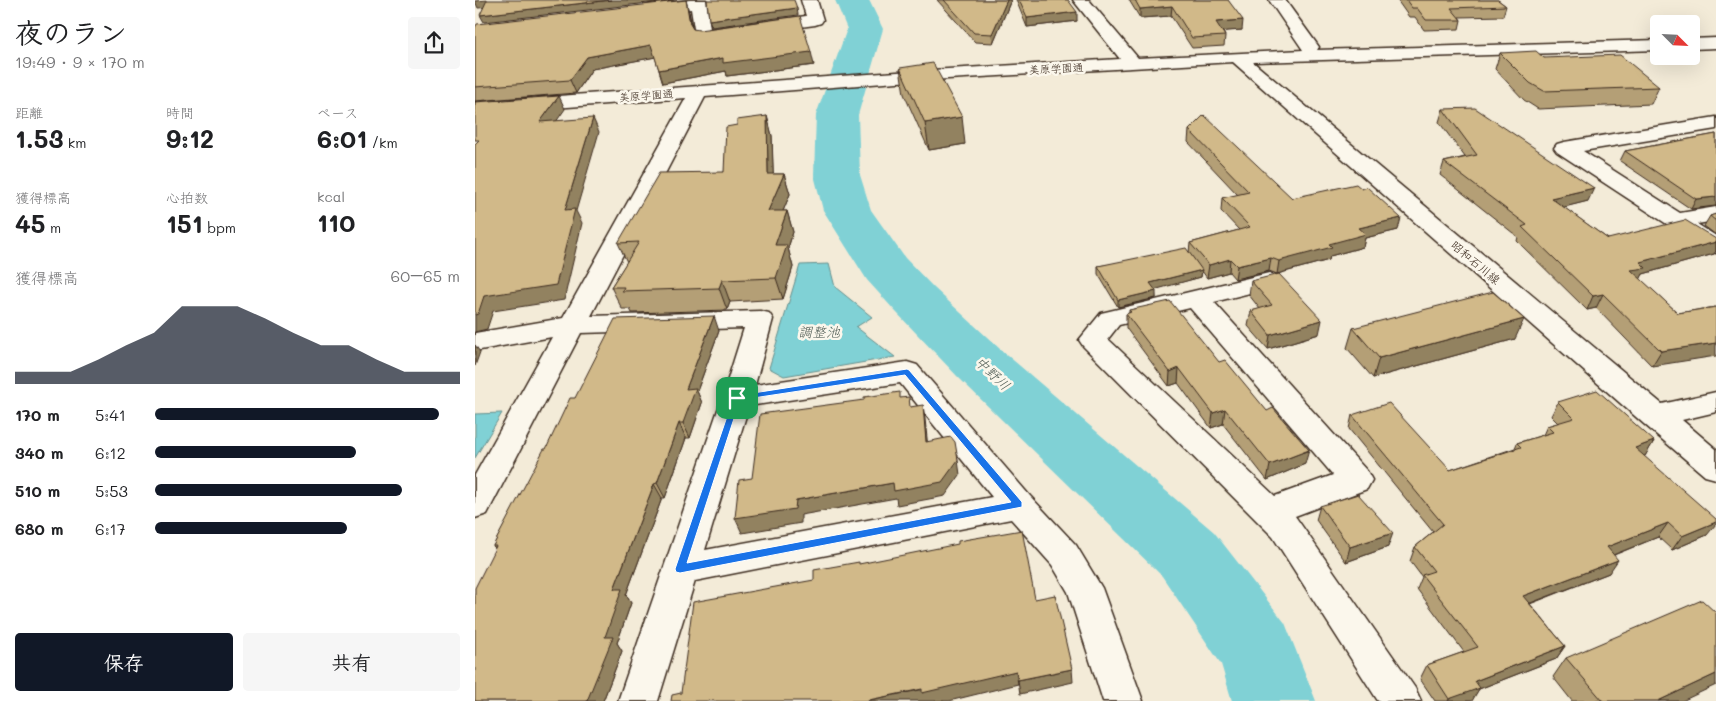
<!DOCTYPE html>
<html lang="ja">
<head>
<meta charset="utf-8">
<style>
	:root { --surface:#fff; --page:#f6f6f6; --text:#202124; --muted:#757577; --accent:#111827 }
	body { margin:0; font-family:Mali,"Klee One",sans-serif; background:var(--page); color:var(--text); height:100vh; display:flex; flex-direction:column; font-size:19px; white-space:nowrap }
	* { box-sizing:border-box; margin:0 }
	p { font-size:16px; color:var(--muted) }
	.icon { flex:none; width:28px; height:28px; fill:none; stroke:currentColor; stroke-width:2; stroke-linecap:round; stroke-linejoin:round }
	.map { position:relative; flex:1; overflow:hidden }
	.side { display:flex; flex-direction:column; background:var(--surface); width:475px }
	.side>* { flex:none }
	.needle { width:32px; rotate:114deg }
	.tools { position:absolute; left:1175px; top:15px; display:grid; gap:10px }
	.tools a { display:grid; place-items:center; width:50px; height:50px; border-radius:5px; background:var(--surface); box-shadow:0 5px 20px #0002; font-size:25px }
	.pin { position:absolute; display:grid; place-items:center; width:42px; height:42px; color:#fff; margin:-21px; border-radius:10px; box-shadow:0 2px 8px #0006 }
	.round { display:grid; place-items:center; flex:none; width:52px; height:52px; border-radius:5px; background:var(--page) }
	.headline { display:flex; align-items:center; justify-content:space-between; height:85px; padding:0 15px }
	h1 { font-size:28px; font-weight:700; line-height:38px }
	.metrics { display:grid; grid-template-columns:repeat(3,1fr); gap:8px; height:85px; padding:5px 15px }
	.metrics div { display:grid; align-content:center }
	.metrics b { font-size:25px; font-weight:700 }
	.metrics small { font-size:14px; font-weight:400 }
	.metrics p { font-size:14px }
	.chart { height:140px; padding:10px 15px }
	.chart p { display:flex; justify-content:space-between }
	.chart svg { width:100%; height:90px; margin-top:5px; fill:var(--accent); opacity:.7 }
	.button { display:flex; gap:10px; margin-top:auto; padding:10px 15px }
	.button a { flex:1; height:58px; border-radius:5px; background:var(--accent); color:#fff; font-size:20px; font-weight:700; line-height:58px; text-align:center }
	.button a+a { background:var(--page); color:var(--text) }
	ul { padding:0 15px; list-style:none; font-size:16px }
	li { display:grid; grid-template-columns:80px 60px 1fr; align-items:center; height:38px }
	li i { height:12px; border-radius:6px; background:var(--accent) }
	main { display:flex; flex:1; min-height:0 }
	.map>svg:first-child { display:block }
	.water { fill:#80d1d5; stroke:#648e8c }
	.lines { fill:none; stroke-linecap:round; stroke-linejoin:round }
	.river { fill:#80d1d5; fill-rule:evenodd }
	.minor-casing { stroke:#3b2a1e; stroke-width:3 }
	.minor { fill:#fbf7ec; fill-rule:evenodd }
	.wall { fill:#b49f76; stroke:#3b2a1e }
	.shaded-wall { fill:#928260; stroke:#3b2a1e }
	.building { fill:#d1b989; stroke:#3b2a1e }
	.route { fill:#1a73e8; stroke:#fff; fill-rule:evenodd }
	.labels { text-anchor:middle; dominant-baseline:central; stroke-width:5; stroke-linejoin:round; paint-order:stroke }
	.far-street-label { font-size:11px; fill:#3b2a1e; stroke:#fbf7ec }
	.street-label { font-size:12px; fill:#3b2a1e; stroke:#fbf7ec }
	.water-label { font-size:14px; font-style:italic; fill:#505c55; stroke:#fbf7ec }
</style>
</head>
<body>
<main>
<section class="side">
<div class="headline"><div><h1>夜のラン</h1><p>19:49 · 9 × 170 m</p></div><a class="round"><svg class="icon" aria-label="share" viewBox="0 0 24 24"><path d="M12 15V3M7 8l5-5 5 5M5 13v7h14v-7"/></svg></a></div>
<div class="metrics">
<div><p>距離</p><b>1.53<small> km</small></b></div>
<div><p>時間</p><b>9:12</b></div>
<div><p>ペース</p><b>6:01<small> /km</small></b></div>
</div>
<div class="metrics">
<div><p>獲得標高</p><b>45<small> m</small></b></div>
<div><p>心拍数</p><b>151<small> bpm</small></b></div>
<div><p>kcal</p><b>110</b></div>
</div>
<div class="chart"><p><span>獲得標高</span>60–65 m</p>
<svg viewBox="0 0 160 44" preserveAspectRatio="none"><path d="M0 44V38L10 38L20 38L30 32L40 25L50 19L60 6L70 6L80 6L90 12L100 19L110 25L120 25L130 32L140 38L150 38L160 38V44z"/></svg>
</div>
<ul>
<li><b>170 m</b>5:41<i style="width:93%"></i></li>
<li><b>340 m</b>6:12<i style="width:66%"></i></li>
<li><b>510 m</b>5:53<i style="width:81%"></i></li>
<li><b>680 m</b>6:17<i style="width:63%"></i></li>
</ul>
<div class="button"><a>保存</a><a>共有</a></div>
</section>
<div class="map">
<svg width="1241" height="701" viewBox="0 0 1241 701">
	<rect width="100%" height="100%" fill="#f3ebd8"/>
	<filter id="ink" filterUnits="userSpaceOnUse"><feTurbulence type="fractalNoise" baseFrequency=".02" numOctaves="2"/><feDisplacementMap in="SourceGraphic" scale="10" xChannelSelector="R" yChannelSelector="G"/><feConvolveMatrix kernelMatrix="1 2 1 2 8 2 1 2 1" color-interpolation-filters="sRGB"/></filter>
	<g filter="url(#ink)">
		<!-- water -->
		<g class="water">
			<path d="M354,264l6,23 37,30 -16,10 39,30 -111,19 -15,-8 31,-103z"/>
			<path d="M27,413l-27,45v-44z"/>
		</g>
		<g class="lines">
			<!-- river -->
			<path class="river" d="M360,0h34l14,29 -25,86 2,60 11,35 34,48 29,30 66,61 214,183 71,91 31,78h-84l-11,-37 -59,-88 -204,-199 -62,-65 -29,-32 -44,-70 -9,-35 2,-60 31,-86z"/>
			<defs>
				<g id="minor">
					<path d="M215,0h16l4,29 96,-13 -5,-16h16l6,20 -2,3 -6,2 -112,15 -6,-1 -2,-4 -4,-26 -40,5 -6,-2 -2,-3 2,-3 6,-2z"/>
					<path d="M598,0h16l49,58 165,-8 -34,-50h16l34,47 -2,3 342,-10v10l-406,12 409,342 54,-12v20l-34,8 34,29v30l-11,-3 -61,-52 -411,-362 -336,20 -192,15 -114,219 169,-5 9,2 4,6 -18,66 152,-23 10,3 113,131 46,49 26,43 41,113h-40l-35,-109 -16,-27 -41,-46 -316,62 -37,120h-40l104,-303 22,-70 -163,5 -94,181 -12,4v-43l77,-138 -77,14v-18l88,-15 123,-220 -211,16v-12l422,-30 223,-13zM425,383l92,114 -287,53 44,-144z"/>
					<path d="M1241,38v10l-25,1v-10z"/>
					<path d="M1241,117v12l-133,22 97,62 36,-6v14l-19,3 19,12v17l-8,-2 -151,-99 -3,-4 3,-4 7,-2z"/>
					<path d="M794,273l9,3 4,5 -4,5 -64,16 153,169 5,9 -5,9 -72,27 120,172 6,13h-43l-105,-164 -190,-191 -4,-6 22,-27zM715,308l143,167 -58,21 -167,-157 11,-14z"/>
				</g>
			</defs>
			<!-- minor casing -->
			<use href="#minor" class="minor-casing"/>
			<!-- minor -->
			<use href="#minor" class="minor"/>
		</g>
		<!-- wall -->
		<g class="wall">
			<path d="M462,0h74l-18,43 -18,-1z"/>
			<path d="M541,0h52l9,21 -50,6z"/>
			<path d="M654,0h99l14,30 -19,1 2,5 -1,10 -32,2 -21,-32 -31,2z"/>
			<path d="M922,0h101l8,6 -3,10 -44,1 2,3 -2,9 -35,1 -9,-13h-6z"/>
			<path d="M214,12l3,15 1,2 121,36 -87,11 -1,-5 -63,12 -8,-26 -63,12 -16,24 -101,8v-73z"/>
			<path d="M1025,53l44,5 115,29 -8,17 -113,5 -14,-9 -29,-31z"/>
			<path d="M425,68l65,76 -36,6 -25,-56z"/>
			<path d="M968,109l145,92 -25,6 45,32 106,15 -71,20 -3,5 38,34 38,-6 -64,59 -56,-58 -9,2 -70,-69 1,-4 -78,-62 4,-13 21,-5 -26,-35z"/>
			<path d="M292,116l5,20 1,38h11l6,20 -7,17h4l6,21 -5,16 5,19 -10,32 -53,3 -3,8 -95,3 -2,-4h-8l-11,-22 16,-25 -9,-19 106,-71 13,-47z"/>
			<path d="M714,130l103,68 106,32 -33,8 -2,9 -33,9 -1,4 -52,14 -8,-3 -34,8 -6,-7 -22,6 -5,-7 -1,6 -46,12 1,9 -38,9 -20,-33v-8l91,-13 1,-10 49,-13 -18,-19 1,-13 16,-3 -50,-53z"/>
			<path d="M1241,134v72l-25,3 -71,-48 5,-10z"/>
			<path d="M1241,214v21l-12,-9 6,-10z"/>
			<path d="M776,281l68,53 -51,15 -20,-23 3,-15 9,-2 -11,-14z"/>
			<path d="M654,310l90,52 86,102 -38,16 -44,-56 -12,4 -33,-45 -9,3 -43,-58v-14l3,-1z"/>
			<path d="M878,328l162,11 -142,39 -26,-30z"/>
			<path d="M244,331l-22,60 5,12 -12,35h-4l-21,60h-3l-36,97 5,8 -14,40 5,8 -19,50h-128l20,-153 -2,-2 82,-148z"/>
			<path d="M1083,402l96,39 -9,15h-1l63,79 -35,15 -14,-13 -44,18 -5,18 -79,31 35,42 -9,13 -77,30 -8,12h-36l-15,-22 7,-14 37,-13 -47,-63 5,-12 -12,-16 5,-14 18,-15 -84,-103 3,-14 98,55 65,-22 2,-5 26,-8 4,-9 11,-3 -7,-7z"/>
			<path d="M845,506l68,41 -42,15 -30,-42z"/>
			<path d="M1091,658l116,43h-110l-19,-24z"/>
		</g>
		<!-- shaded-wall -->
		<g class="shaded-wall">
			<path d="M13,0l3,7 -13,1 -3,-7z"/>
			<path d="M136,0h63l-190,22 -4,-7z"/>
			<path d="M211,0l3,12 4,24 -3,-12z"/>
			<path d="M532,0h4l-18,43 -1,-9z"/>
			<path d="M697,6l-1,10 -31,2v-9z"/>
			<path d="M322,8l1,7 -86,12 -3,-7z"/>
			<path d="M602,12v9l-50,6v-9z"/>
			<path d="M768,20l-1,10 -27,2 1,-10z"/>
			<path d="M176,45l5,12 -64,12 -16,24 -6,-13 17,-23z"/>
			<path d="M336,52l3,13 -87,11 -1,-5 -63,12 -4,-13 64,-12z"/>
			<path d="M84,96l6,13 -19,27 -6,-14z"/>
			<path d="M292,116l5,20 2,59 -6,-21z"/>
			<path d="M487,117l3,27 -36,6 -4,-27z"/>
			<path d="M118,118l6,14 -23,79 6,12 -18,77 -71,11 -6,18 -12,3v-17l9,-19 81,-86z"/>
			<path d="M309,174l6,20 -16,39 -6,-22z"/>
			<path d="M1119,188l-6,13 -43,11 6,-14z"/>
			<path d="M1241,197v9l-25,3 5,-10z"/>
			<path d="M312,211l6,21 -5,16 5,19 -10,32 -7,-21 -1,-33z"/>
			<path d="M926,218l-3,12 -33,8 -2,9 -33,9 -1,4 -52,14 2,-13 80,-33z"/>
			<path d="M1241,242v9l-2,3 -71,20 -4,8 -8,-12 9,-8z"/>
			<path d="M796,258l-2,13 -34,8 2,-13z"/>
			<path d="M755,259l-1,13 -22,6 2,-13z"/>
			<path d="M727,270l-1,7 -51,14v-8z"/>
			<path d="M247,280l8,22 -3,8 -8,-22z"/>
			<path d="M681,291v7l-38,9v-7z"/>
			<path d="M1128,294l-7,14 -9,2 6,-14z"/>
			<path d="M239,316l5,15 -22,60 5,12 -12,35 -7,-15 3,-34z"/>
			<path d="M1049,319l-9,20 -142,39 6,-20z"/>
			<path d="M847,320l-3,14 -51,15 2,-14z"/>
			<path d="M1241,343v13l-64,10 9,-15z"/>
			<path d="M0,345l5,7 -5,14z"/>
			<path d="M704,368l-1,15 -9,3 1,-14z"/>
			<path d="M448,405l2,14 4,38 -3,-15z"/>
			<path d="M750,409l-2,15 -12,4 2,-15z"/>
			<path d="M204,423l7,15 -21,60 -8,-15z"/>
			<path d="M1179,441l-9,15 -19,6 9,-14z"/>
			<path d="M834,450l-4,14 -38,16 3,-15z"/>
			<path d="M483,460l2,15 -15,21 -48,9 -1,-7 -95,17v8l-59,10 -7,-15 61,-18 97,-17z"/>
			<path d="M179,484l8,14 -36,97 5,8 -14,40 5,8 -19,50h-16l18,-64 9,-48z"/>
			<path d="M1241,522v2l-9,11 -35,15 10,-14z"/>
			<path d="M1193,523l-10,14 -60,24 9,-14z"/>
			<path d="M918,533l-5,14 -42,15 4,-15z"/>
			<path d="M1143,560l-9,13 -94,36 8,-13z"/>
			<path d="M1090,646l-9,13 -77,30 -7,12h-24l1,-2 26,-18z"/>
			<path d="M597,669l1,13 -53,12 -2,-14z"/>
			<path d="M541,671l2,13 -69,17h-85z"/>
			<path d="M1241,674v11l-34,16h-24z"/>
		</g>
		<!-- building -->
		<g class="building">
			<path d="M12,0h124l-131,15z"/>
			<path d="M211,0l4,24 3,5 6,1 101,-14 11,36 -88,11v-5l-64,12 -8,-25 -64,12 -17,23 -95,7v-59l2,-4z"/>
			<path d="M232,0h87l3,8 -88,12z"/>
			<path d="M469,0h63l-15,34 -18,-1z"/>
			<path d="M544,0h49l9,12 -50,6z"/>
			<path d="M660,0h93l15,20 -27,2 9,14 -33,2 -20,-32 -32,3z"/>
			<path d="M931,0h92l8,6 -55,2 10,12h-35l-9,-12h-5z"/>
			<path d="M1061,51l8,7 76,-3 39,32 -115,4 -14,-8 -30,-30z"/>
			<path d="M458,63l29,54 -37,6 -25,-55z"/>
			<path d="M84,96l-19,26 53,-4 -28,92 10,-1 -19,76 -72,11 -6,18 -3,1v-171l4,-4h-4v-38z"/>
			<path d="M1000,108l119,80 -43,10 57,41 77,-19 31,19v3l-76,20 6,6 -15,2 47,43 38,-6v36l-55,8 -58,-57 -10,2 -71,-69 5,-2 -83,-63 33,-7 -34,-46z"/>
			<path d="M729,115l88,83 64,-14 6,5 5,-2 34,31 -42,10 7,6 -37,10 3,3 -53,14 -8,-3 -34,8 -7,-7 -21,6 -19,-22 60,-16 -28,-29 27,-6 -60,-62z"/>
			<path d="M292,116l1,58h16l-16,37h19l-12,34h12l-11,33 -54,2 -3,8 -97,3 2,-4h-13l28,-45 -21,1 41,-70 65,-1 2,-45 11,-2v-5z"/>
			<path d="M1241,134v63l-20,2 -71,-48z"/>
			<path d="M1241,214v7l-6,-5z"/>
			<path d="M711,248l16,22 -52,13 6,8 -38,9 -20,-34z"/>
			<path d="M804,274l43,46 -52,15 -19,-24 21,-6 -21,-24z"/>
			<path d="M1018,292l31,27 -145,39 -26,-30z"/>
			<path d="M695,301l49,61 6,-2 42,51 6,-3 36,42 -39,15 -45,-56 -12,4 -34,-45 -9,4 -44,-58 5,-2 -2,-2z"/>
			<path d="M239,316l-28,73 10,-1 -13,35h-4l-22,60 -3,1 -40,105h8l-17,48h8l-26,64h-112v-113l21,-42h-3l51,-97h2l24,-51h5l40,-79z"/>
			<path d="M1122,390l57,51 -19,7 81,71v3l-34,14 -14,-13 -61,24 11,13 -95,36 42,50 -90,35 5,7 -31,11 -22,-34 51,-18 -56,-72 12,-4 -19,-24 28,-23 -91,-109 37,-12 61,67 71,-23 -4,-4 36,-11 -6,-6 27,-8 -16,-16z"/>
			<path d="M425,392v6l9,-1 1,10 13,-2 3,37 25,-5 4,5 3,18 -16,22 -48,9 -1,-8 -97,17 -1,9 -60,9 4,-38 13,-2 8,-64 104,-14v-3z"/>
			<path d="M883,494l35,39 -43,14 -30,-41z"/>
			<path d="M547,530l13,69 20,-4 17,74 -54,11 -2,-9 -94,22v-4l-58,12h-193l1,-6 9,-2 12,-91 121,-22v-10l45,-8v2l99,-20v-3z"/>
			<path d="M1227,600l14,13v61l-58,27h-55l-37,-43z"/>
		</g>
	</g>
	<!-- route -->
	<path class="route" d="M432,369l2,1 113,132v5l-342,66 -4,-1 -1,-3 59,-173zM430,375l106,127 -324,61 53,-163z"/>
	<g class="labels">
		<!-- far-street labels -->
		<g class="far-street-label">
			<text transform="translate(581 68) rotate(-3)">美原学園通</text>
			<text transform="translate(171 95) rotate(-4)">美原学園通</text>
		</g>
		<!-- street labels -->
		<g class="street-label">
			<text transform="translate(1001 262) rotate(40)">昭和石川線</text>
		</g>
		<!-- water labels -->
		<g class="water-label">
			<text x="344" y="331">調整池</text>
			<text transform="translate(518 373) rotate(43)">中野川</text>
		</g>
	</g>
</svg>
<div class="tools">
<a><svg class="needle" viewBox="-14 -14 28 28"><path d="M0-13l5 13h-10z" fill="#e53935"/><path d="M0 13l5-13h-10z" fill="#757577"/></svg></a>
</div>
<div class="pin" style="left:262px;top:398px;background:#1e9e55"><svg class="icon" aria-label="arrive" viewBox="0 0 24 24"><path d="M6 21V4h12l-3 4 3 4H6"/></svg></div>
</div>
</main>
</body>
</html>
